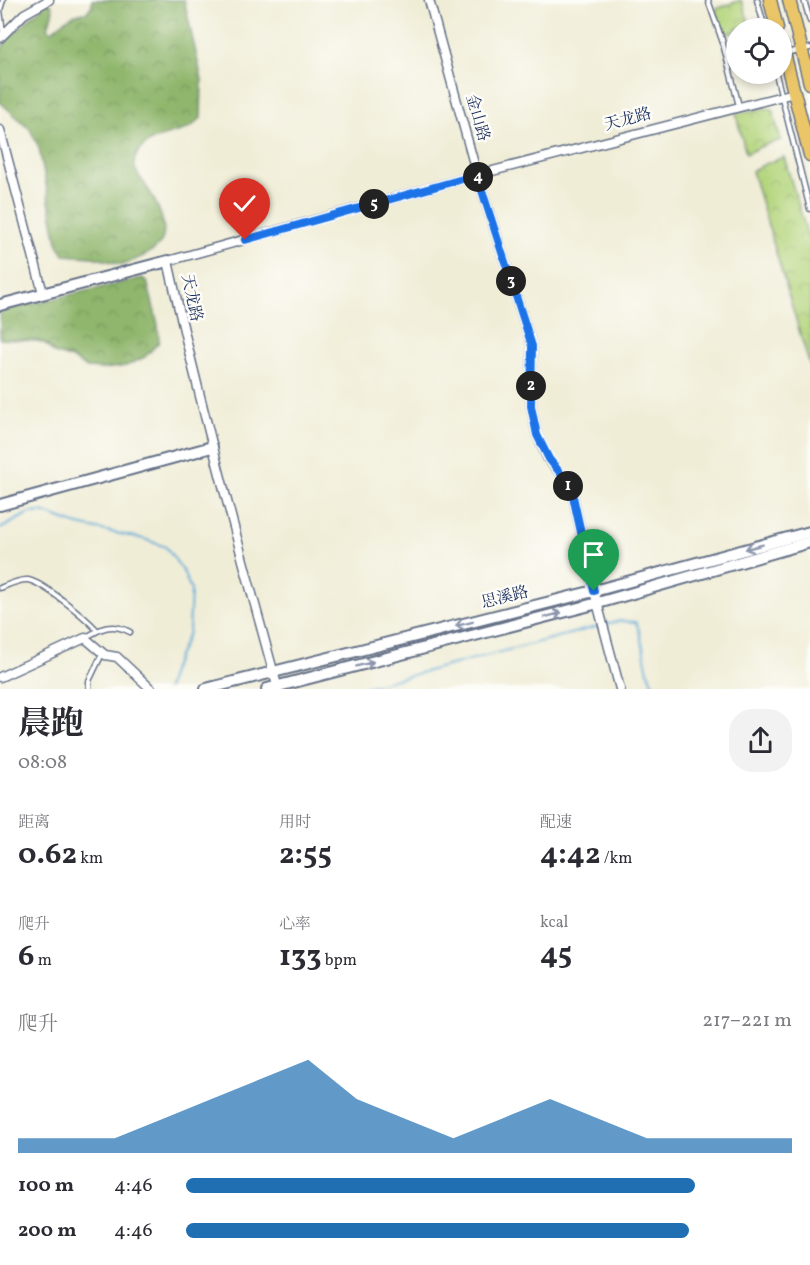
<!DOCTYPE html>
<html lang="zh">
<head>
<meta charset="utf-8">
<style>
	:root { --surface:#fff; --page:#f2f2f3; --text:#2b2b33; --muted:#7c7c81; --accent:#1f6fb2 }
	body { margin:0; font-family:Vollkorn,"Noto Serif SC",serif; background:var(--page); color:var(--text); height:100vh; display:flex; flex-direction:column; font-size:22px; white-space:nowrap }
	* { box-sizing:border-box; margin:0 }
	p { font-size:20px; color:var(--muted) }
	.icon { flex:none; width:33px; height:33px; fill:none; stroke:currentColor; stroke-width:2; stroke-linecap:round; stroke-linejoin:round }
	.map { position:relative; height:689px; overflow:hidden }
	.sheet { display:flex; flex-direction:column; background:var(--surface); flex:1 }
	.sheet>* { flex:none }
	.fabs { position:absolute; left:726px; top:18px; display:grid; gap:12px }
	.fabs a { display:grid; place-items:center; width:66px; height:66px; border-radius:50%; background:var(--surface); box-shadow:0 3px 9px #0003; font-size:30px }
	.pin { position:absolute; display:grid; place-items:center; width:51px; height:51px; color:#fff; margin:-62px -26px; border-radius:50% 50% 50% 0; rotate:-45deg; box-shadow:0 0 6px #0007 }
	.pin .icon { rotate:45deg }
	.km { position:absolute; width:30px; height:30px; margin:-15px; border-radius:50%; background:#222; color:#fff; font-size:16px; line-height:30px; text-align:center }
	.round { display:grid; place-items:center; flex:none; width:63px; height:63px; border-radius:24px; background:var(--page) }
	.headline { display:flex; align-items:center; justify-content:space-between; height:102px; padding:0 18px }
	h1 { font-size:33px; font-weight:700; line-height:45px }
	.figures { display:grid; grid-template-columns:repeat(3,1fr); gap:9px; height:102px; padding:6px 18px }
	.figures div { display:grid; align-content:center }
	.figures b { font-size:30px; font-weight:700 }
	.figures small { font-size:16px; font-weight:400 }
	.figures p { font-size:16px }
	.chart { height:168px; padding:12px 18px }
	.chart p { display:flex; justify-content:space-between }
	.chart svg { width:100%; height:108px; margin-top:6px; fill:var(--accent); opacity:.7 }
	ul { padding:0 18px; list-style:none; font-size:20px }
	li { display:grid; grid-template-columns:96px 72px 1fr; align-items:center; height:45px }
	li i { height:15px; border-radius:8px; background:var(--accent) }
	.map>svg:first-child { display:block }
	.forest { fill:url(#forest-crowns); stroke:#557265; stroke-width:1.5 }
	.park { fill:url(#park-crowns); stroke:#68826e; stroke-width:1.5 }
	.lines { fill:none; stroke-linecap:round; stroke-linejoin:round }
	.stream { stroke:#5fabd8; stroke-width:2 }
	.service-casing { stroke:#667288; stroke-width:7 }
	.minor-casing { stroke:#667288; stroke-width:11 }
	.tertiary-casing { stroke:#667288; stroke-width:14 }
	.primary-casing { stroke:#667288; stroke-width:15 }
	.service { stroke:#fff; stroke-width:4 }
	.minor { stroke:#fff; stroke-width:8 }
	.tertiary { stroke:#fff; stroke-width:10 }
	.primary { stroke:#ebc669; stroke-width:12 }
	.oneway { stroke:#8d97ae }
	.route-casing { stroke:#fff; stroke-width:12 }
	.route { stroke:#1a73e8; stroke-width:8 }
	.labels { text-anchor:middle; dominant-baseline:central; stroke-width:5; stroke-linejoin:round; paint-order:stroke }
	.street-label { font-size:16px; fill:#1b2f5e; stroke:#fdfcf7 }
</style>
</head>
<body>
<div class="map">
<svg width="810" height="689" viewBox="0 0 810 689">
	<defs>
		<pattern id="forest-crowns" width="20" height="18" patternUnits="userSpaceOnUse" patternTransform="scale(1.5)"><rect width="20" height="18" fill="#8fb66c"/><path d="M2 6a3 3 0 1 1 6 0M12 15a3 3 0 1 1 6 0" fill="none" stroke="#74945c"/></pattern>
		<pattern id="park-crowns" width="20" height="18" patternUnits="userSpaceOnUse" patternTransform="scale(1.5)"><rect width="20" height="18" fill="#b4d57d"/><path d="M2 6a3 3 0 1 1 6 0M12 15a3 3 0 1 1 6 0" fill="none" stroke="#9ab76e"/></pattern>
	</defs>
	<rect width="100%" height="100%" fill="#fdfcf7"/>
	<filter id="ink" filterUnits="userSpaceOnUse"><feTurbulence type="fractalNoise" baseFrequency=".0167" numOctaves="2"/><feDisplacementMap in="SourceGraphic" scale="12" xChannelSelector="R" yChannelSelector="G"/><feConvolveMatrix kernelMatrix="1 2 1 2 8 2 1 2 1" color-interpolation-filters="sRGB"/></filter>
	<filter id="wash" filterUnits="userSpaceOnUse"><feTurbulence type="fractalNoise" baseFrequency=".008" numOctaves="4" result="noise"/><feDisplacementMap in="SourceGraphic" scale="24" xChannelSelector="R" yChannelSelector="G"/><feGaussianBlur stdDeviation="1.35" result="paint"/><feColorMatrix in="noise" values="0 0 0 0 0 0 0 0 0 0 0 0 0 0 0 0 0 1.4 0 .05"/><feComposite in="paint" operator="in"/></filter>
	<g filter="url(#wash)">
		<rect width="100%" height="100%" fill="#f0edd7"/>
		<!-- forest -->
		<g class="forest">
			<path d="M92,0h92l18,80 -1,38c-4,4 -9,9 -15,11 -18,7 -42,8 -51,29 -3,10 4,18 9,25 9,13 25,40 18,57 -6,13 -26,19 -39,25l-30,-8 -29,-2 -7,-13 -18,-94 -9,-19 -30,-27v-51l7,-11 39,-37 5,1 2,6 -5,18 4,3 13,-11 11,-6 10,-1 6,-8z"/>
			<path d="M142,278l5,3 11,44 1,17 -14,15 -19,9 -22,3 -17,-1 -14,-9 -19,-6 -8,-9 -8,-3 -38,-2v-28z"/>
		</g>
		<!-- park -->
		<g class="park">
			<path d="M741,0l10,27 -15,1v3l-11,4 -9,-26z"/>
			<path d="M764,108l8,1 9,31 -17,5 -18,9 -10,-40z"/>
			<path d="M784,157l26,86v124l-58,-196 13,-7z"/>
		</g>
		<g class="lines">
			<!-- stream -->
			<g class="stream">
				<path d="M0,529l29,-16 13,-1 36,13 66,14 22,8 17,24 8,19 -2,42 -16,36 -6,21"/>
				<path d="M606,624l14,-3 16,1c10,24 7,45 19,67"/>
				<path d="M359,689l241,-63"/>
			</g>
		</g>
	</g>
	<g filter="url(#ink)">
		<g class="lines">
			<defs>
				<g id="service">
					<path d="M708,0l14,40 17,66"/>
					<path d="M757,0l8,28"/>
					<path d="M804,0l6,21"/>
					<path d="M3,33l-3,-23 3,-10"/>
					<path d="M785,53l25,-5"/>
					<path d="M776,74l34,135"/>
					<path d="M0,588c8,-3 19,-9 28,-8 16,3 57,37 69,50"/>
					<path d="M85,638c16,-10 27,-16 45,-6"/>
					<path d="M89,689v-8l13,-27"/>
				</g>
				<g id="minor">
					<path d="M429,0l48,175 55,171 -1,60 6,29 11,24 17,20 7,13 22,99 26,98"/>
					<path d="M0,38l24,-24 25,-14"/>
					<path d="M0,130l43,163"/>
					<path d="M0,677l85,-39 20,17 12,2 34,32"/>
					<path d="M278,689c-39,-142 -78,-284 -110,-428l309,-86 317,-82"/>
				</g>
				<g id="tertiary">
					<path d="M0,305l168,-44"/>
					<path d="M0,505l212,-58"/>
					<path d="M206,689l388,-98 216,-59"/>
					<path d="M267,689l331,-86 212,-61"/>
				</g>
				<g id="primary">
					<path d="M770,0l7,28"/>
					<path d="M789,0l21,83"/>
					<path d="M782,45l28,110"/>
				</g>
			</defs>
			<!-- service casing -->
			<use href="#service" class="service-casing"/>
			<!-- minor casing -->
			<use href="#minor" class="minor-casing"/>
			<!-- tertiary casing -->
			<use href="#tertiary" class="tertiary-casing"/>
			<!-- primary casing -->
			<use href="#primary" class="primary-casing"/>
			<!-- service -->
			<use href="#service" class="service"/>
			<!-- minor -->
			<use href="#minor" class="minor"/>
			<!-- tertiary -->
			<use href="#tertiary" class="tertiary"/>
			<!-- primary -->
			<use href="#primary" class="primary"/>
		</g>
		<!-- one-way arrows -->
		<defs><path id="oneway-shaft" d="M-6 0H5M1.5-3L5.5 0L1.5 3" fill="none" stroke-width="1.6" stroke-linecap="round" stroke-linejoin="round" transform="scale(1.5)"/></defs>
		<g class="oneway">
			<use href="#oneway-shaft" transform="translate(754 547) rotate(165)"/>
			<use href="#oneway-shaft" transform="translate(553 615) rotate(-15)"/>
			<use href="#oneway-shaft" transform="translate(464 624) rotate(166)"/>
			<use href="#oneway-shaft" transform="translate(365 664) rotate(-15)"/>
		</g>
	</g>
	<g class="lines" filter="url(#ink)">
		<defs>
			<path id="route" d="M245,240l232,-65 55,171 -1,60 6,29 12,24 16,20 7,13 22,99"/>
		</defs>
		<!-- route casing -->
		<use href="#route" class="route-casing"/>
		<!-- route -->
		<use href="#route" class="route"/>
	</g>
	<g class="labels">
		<!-- street labels -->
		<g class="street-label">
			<text transform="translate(477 118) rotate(74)">金山路</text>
			<text transform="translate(628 120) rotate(-15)">天龙路</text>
			<text transform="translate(191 298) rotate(78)">天龙路</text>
			<text transform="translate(505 598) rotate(-14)">思溪路</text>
		</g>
	</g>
</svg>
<div class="fabs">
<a><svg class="icon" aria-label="locate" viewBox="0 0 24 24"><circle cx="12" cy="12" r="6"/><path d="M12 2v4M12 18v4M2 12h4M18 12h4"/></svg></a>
</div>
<div class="pin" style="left:594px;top:591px;background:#1e9e55"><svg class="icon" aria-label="arrive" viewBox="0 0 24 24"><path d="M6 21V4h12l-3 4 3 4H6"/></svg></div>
<div class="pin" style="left:245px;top:240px;background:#d93025"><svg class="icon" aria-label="check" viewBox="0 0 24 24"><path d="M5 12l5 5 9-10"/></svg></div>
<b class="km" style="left:568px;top:486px">1</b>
<b class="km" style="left:531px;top:386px">2</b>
<b class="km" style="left:511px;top:281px">3</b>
<b class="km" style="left:478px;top:177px">4</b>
<b class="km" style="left:374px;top:204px">5</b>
</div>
<section class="sheet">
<div class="headline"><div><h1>晨跑</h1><p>08:08</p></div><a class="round"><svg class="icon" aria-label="share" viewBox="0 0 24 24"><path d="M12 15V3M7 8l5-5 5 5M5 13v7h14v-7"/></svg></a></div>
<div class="figures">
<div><p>距离</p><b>0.62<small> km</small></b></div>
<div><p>用时</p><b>2:55</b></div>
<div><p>配速</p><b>4:42<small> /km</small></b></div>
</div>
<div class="figures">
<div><p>爬升</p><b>6<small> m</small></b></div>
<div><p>心率</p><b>133<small> bpm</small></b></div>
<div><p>kcal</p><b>45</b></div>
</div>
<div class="chart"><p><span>爬升</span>217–221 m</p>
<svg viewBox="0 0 160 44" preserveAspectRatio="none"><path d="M0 44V38L10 38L20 38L30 30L40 22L50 14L60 6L70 22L80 30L90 38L100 30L110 22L120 30L130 38L140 38L150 38L160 38V44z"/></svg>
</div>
<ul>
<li><b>100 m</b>4:46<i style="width:84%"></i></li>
<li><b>200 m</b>4:46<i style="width:83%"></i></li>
</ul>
</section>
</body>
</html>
